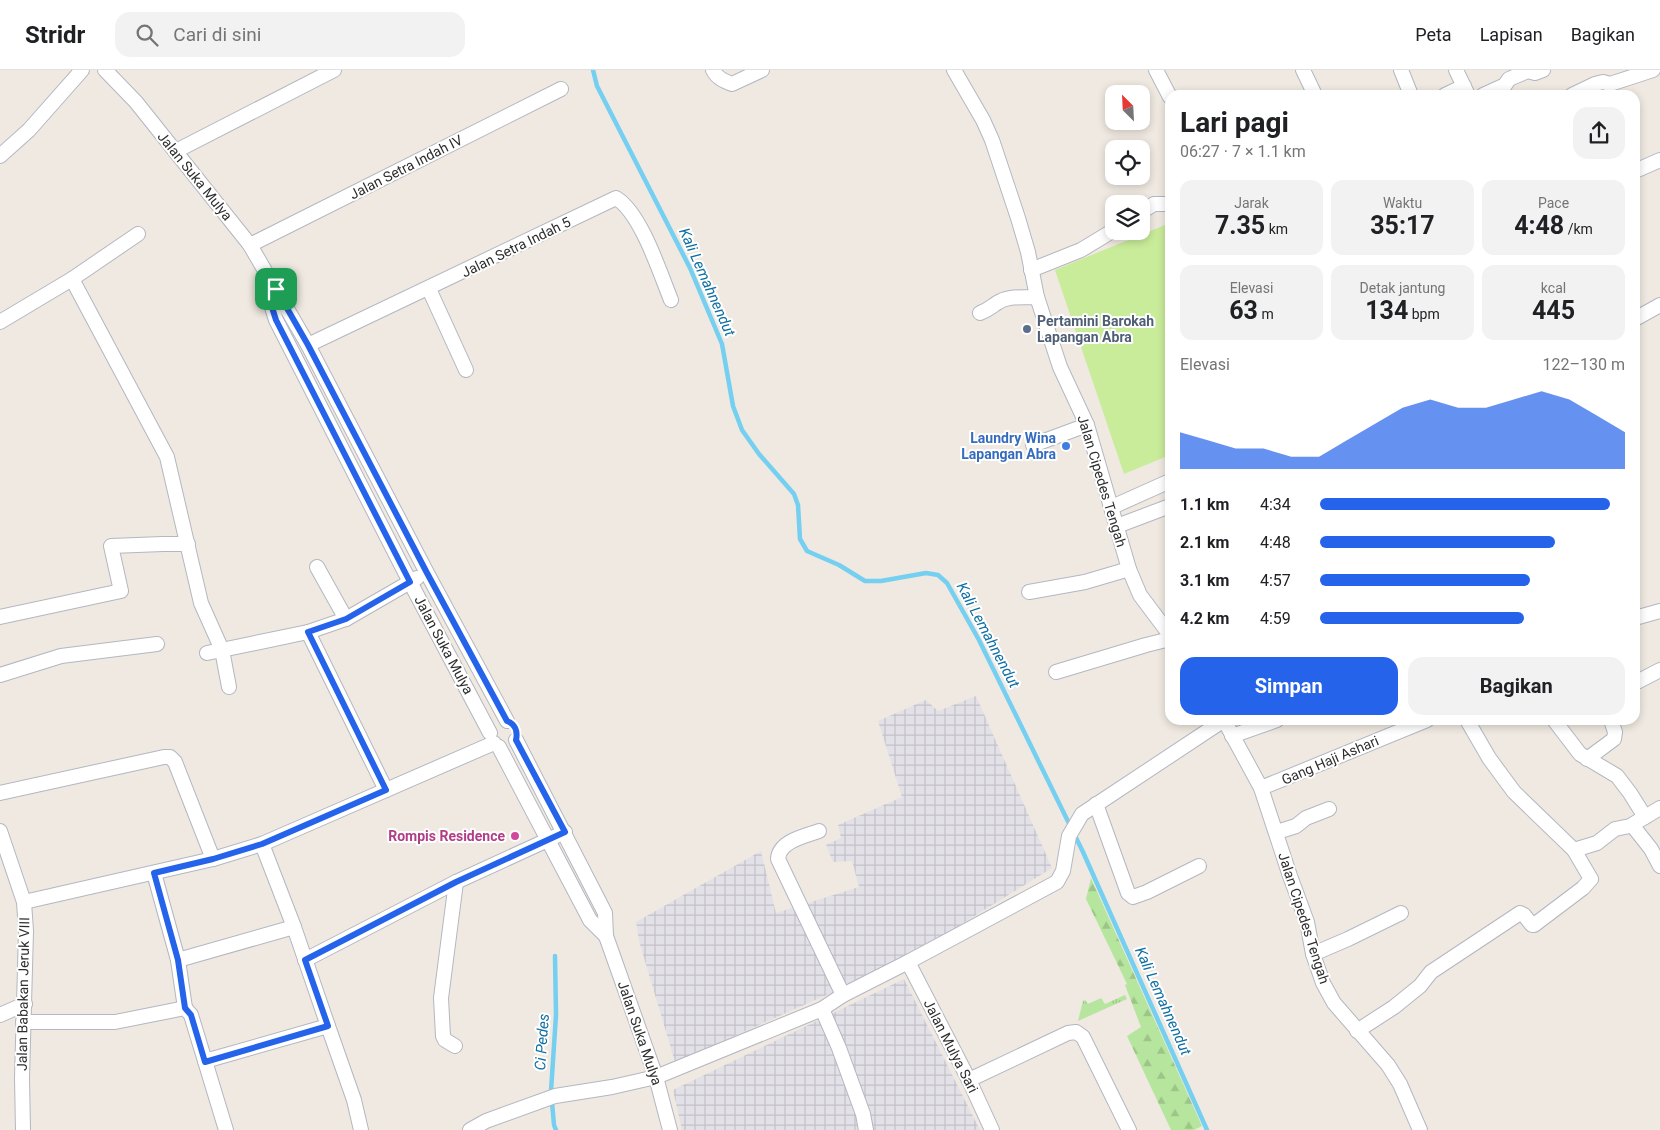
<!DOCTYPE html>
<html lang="id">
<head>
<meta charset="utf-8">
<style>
	:root { --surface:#fff; --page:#f2f2f2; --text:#202124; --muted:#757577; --line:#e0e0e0; --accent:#2563eb }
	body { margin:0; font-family:Roboto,sans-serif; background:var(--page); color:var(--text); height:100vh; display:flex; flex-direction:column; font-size:19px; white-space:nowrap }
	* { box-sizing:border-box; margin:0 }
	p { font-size:16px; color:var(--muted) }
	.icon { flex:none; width:28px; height:28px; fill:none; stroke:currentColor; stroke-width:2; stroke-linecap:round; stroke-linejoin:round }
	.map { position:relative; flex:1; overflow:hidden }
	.details { position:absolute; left:1165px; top:20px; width:475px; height:635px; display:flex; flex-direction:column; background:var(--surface); border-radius:15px; box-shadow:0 2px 8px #0003 }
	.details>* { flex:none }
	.needle { width:32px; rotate:336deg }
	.controls { position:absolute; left:1105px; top:15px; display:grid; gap:10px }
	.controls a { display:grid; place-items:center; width:45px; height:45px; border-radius:10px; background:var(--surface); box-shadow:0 2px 8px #0003; font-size:25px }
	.pin { position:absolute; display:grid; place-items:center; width:42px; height:42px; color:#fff; margin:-21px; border-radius:10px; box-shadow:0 2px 8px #0006 }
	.round { display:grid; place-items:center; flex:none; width:52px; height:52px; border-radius:15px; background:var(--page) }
	.headline { display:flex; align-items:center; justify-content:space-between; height:85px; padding:0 15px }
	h1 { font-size:28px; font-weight:700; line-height:38px }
	.metrics { display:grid; grid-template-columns:repeat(3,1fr); gap:8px; height:85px; padding:5px 15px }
	.metrics div { display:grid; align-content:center; border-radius:12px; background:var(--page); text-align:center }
	.metrics b { font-size:25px; font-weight:700 }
	.metrics small { font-size:14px; font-weight:400 }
	.metrics p { font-size:14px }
	.chart { height:140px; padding:10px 15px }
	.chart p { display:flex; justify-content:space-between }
	.chart svg { width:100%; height:90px; margin-top:5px; fill:var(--accent); opacity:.7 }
	.primary-button { display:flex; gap:10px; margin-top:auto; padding:10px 15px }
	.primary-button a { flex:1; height:58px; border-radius:15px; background:var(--accent); color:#fff; font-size:20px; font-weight:700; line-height:58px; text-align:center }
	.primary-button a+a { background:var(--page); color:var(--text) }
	ul { padding:0 15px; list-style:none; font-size:16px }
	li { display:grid; grid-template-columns:80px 60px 1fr; align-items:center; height:38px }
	li i { height:12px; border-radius:6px; background:var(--accent) }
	header { display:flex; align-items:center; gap:30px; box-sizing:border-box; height:70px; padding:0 25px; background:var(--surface); border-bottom:1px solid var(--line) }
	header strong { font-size:24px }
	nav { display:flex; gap:28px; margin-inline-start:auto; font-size:18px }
	.search { width:350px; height:45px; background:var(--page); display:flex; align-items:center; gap:12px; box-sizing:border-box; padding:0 18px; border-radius:15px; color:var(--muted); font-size:19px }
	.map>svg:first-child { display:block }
	.industrial { fill:url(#industrial-grid) }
	.forest { fill:url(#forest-firs) }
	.park { fill:url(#park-tufts) }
	.pitch { fill:#c9ec9a }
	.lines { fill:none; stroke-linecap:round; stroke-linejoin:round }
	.stream { stroke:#75cff0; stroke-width:4.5 }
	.minor-casing { stroke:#b4b7c1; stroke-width:16 }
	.minor { stroke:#fff; stroke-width:14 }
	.route-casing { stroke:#fff; stroke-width:10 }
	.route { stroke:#2563eb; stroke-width:6 }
	.service-dot { fill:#5c6f8a; stroke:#fff; stroke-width:2 }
	.shop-dot { fill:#3f7fe0; stroke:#fff; stroke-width:2 }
	.hotel-dot { fill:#d1479c; stroke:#fff; stroke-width:2 }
	.labels { text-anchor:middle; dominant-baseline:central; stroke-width:4; stroke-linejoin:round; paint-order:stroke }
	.street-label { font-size:14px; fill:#2e2e2e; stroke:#fff }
	.service-label { font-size:14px; font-weight:bold; fill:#4e5e75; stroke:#fff; text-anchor:start }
	.shop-label { font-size:14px; font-weight:bold; fill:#366cbe; stroke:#fff; text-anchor:end }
	.hotel-label { font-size:14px; font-weight:bold; fill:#b23c85; stroke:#fff; text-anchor:end }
	.water-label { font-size:15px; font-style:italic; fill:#0d6fa3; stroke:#fff }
</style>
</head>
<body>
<header>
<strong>Stridr</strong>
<div class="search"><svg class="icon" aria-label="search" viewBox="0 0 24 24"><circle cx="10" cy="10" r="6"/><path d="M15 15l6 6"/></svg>Cari di sini</div>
<nav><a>Peta</a><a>Lapisan</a><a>Bagikan</a></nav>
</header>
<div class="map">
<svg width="1660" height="1060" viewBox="0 0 1660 1060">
	<defs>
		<pattern id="industrial-grid" width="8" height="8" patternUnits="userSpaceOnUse" patternTransform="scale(1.25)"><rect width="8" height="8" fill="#e3e1e8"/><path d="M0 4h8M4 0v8" fill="none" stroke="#c3c1c7"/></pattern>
		<pattern id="forest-firs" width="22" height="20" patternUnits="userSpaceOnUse" patternTransform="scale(1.25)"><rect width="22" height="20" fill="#b6e59e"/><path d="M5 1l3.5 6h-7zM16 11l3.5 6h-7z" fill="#9dc588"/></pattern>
		<pattern id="park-tufts" width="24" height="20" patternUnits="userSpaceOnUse" patternTransform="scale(1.25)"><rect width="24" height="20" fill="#b6e59e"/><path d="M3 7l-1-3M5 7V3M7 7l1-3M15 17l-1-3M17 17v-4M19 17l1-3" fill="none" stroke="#9dc588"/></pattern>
	</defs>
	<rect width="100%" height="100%" fill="#efe9e1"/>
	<!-- industrial -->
	<g class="industrial">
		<path d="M976,626l76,172 -153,95 -224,99 -36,-121 -3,-19 125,-71 15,62 83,-26 -7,-26 -19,1 -7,-17 15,-7 -3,-13 64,-28 -24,-76 48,-21 12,11z"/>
		<path d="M904,909l76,151h-298l-9,-40z"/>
	</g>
	<!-- forest -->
	<path class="forest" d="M1091,808l111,248 -8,4h-23l-44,-94 14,-9 -16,-42 2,-1 -41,-85z"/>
	<!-- park -->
	<path class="park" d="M1125,925l2,4 -49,22 5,-20 2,-1 3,4 13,-6 4,6z"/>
	<!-- pitch -->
	<path class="pitch" d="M1170,153v232l-46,19 -69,-204z"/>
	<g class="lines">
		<!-- stream -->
		<g class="stream">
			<path d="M593,0l4,16 93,182 32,76 11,62 9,24 17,24 35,40 4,11 2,34 7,12 32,14 26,16h16l45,-8 12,2 9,8 32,57 104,212 124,278"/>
			<path d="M555,886l1,59 -5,76 3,34 2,5"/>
		</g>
		<defs>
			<g id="minor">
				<path d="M105,0l31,32 114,143 58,100 119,228 80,148"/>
				<path d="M713,0c4,8 11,11 19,14l30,-14"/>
				<path d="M954,0l29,50 9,20 26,78 10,34 9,45 23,70 27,58 42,144 11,26 30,40"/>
				<path d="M1156,0l14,27"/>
				<path d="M1303,0l12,25"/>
				<path d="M1401,0l10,25"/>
				<path d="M1456,0l12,25"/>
				<path d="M1445,25l19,-9"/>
				<path d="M1483,25l22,-10 4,-6 19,-8 7,2 8,-3"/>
				<path d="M1572,25l23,-11 8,-2 7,2 43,-14"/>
				<path d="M176,81l158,-81"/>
				<path d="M0,86l29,-26 53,-60"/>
				<path d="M1635,101l25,-11"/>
				<path d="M1141,142l13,-8h16"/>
				<path d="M250,175l311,-156"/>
				<path d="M1031,200l50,-20 33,-20"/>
				<path d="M72,209l95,178 34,146 21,47 7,37"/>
				<path d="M276,219l-6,12 6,19 134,262 80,151"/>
				<path d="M429,219l37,81"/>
				<path d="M980,243c8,-3 11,-6 17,-10 11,-8 27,-5 40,-6"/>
				<path d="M1635,249l25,-14"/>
				<path d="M0,252l72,-43 66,-45"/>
				<path d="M308,275l308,-147c25,15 44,75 55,102"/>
				<path d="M1033,375l54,-20"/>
				<path d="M1112,437l58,-26"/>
				<path d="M1117,456l53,-20"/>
				<path d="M317,497l29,52"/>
				<path d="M1029,522l56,-10 44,-13"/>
				<path d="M0,547l121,-26 -10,-45 52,-2h25"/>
				<path d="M1635,548l25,-7"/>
				<path d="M308,562l78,158"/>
				<path d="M207,583l101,-21 38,-13 71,-41"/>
				<path d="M1056,602l90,-27 24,-6"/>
				<path d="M0,605l61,-19 96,-12"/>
				<path d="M1635,613l25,-13"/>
				<path d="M1224,650l37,68 29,88 17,46 6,32 10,29 11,20 54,62 12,19 20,46"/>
				<path d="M1467,650l22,38 25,34 60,58 23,-7 18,-14 15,-3 30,-18"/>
				<path d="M1554,650l26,34 37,22 13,17 15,24"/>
				<path d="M1232,666l45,-16"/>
				<path d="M516,670l89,173 1,23 50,141 14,53"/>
				<path d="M499,677l91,173 16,16"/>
				<path d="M1587,689l27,-20 1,-7 -4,-12"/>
				<path d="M1261,718l166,-68"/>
				<path d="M0,723l164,-36h6l5,5 38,97"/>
				<path d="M1096,734l32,89 5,4 14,-5 52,-26"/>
				<path d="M1632,755l19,24 9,17"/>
				<path d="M0,761l24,71 2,29 -4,147 1,52"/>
				<path d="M819,761c-14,5 -40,10 -41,28l65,136"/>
				<path d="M1277,762l19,-6 10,-8 23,-9"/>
				<path d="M154,803l24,87 7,48"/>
				<path d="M24,832l189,-43 49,-15 232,-101"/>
				<path d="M1313,884l35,-15 53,-26"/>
				<path d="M178,890l116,-33"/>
				<path d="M305,890l151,-78 109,-50"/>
				<path d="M908,892l61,118 23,50"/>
				<path d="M822,939l17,39 24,66 3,16"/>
				<path d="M0,945l25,-11"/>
				<path d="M23,952h92l70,-14 6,7 35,115"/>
				<path d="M328,956l26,74 7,30"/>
				<path d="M1357,961l37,-24 26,-21 11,-14 89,-59 4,2 8,10h2l49,-37 8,-9 -17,-29"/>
				<path d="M455,976l-10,-6 -2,-4 -2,-38 15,-116"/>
				<path d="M205,991l123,-35 -34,-99 -32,-83"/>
				<path d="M969,1010l99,-47 8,-1 7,5 46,93"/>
				<path d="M470,1060l16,-9 69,-25 57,-9 44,-10 166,-68 21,-14 65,-33 149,-80 6,-11 6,-35 13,-22 142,-94"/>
			</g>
		</defs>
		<!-- minor casing -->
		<use href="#minor" class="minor-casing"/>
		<!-- minor -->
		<use href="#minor" class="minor"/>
	</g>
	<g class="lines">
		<defs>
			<path id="route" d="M276,219l32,56 119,228 80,148c8,3 11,10 9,19l49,92 -109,50 -151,78 23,66 -123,36 -14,-47 -6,-7 -7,-48 -24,-87 59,-14 49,-15 124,-54 -78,-158 38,-13 64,-37 -134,-262 -6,-19z"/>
		</defs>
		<!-- route casing -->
		<use href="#route" class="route-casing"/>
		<!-- route -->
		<use href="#route" class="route"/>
	</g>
	<!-- markers -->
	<circle class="service-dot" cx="1027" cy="259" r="5"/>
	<circle class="shop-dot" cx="1066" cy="376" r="5"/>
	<circle class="hotel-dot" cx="515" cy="766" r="5"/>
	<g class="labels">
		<!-- street labels -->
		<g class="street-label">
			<text transform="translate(406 97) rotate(-27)">Jalan Setra Indah IV</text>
			<text transform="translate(195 106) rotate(51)">Jalan Suka Mulya</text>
			<text transform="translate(516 177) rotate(-26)">Jalan Setra Indah 5</text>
			<text transform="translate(1102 411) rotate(73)">Jalan Cipedes Tengah</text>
			<text transform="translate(444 575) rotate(62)">Jalan Suka Mulya</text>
			<text transform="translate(1330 690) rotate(-23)">Gang Haji Ashari</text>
			<text transform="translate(1304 848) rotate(72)">Jalan Cipedes Tengah</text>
			<text transform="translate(23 924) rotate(-89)">Jalan Babakan Jeruk VIII</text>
			<text transform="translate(640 963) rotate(71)">Jalan Suka Mulya</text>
			<text transform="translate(951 976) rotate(63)">Jalan Mulya Sari</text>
		</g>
		<!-- service labels -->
		<g class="service-label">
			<text x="1037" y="251">Pertamini Barokah<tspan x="1037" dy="16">Lapangan Abra</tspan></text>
		</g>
		<!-- shop labels -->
		<g class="shop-label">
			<text x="1056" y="368">Laundry Wina<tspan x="1056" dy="16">Lapangan Abra</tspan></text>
		</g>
		<!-- hotel labels -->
		<g class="hotel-label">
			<text x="505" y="766">Rompis Residence</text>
		</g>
		<!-- water labels -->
		<g class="water-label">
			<text transform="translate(707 212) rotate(66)">Kali Lemahnendut</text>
			<text transform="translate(988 565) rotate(62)">Kali Lemahnendut</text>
			<text transform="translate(1163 931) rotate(66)">Kali Lemahnendut</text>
			<text transform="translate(542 972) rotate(-86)">Ci Pedes</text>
		</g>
	</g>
</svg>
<div class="controls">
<a><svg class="needle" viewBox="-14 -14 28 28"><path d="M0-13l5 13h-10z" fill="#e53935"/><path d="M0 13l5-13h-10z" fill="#757577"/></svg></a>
<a><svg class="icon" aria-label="locate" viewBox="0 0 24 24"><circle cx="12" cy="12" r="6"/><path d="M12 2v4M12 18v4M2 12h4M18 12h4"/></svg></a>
<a><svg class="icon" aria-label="layers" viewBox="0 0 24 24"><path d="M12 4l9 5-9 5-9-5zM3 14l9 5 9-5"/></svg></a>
</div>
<div class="pin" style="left:276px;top:219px;background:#1e9e55"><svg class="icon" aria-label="arrive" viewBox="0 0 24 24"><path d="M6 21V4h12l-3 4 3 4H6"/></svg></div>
<section class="details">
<div class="headline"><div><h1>Lari pagi</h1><p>06:27 · 7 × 1.1 km</p></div><a class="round"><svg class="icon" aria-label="share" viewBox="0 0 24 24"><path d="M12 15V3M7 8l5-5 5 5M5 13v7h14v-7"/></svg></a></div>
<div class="metrics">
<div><p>Jarak</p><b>7.35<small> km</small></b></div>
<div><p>Waktu</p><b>35:17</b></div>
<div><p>Pace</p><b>4:48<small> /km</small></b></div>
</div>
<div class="metrics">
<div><p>Elevasi</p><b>63<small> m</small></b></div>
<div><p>Detak jantung</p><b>134<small> bpm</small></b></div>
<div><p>kcal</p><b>445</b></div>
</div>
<div class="chart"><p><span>Elevasi</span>122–130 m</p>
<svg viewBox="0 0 160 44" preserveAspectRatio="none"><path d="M0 44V26L10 30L20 34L30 34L40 38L50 38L60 30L70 22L80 14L90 10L100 14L110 14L120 10L130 6L140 10L150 18L160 26V44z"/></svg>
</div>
<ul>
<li><b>1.1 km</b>4:34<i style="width:95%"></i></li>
<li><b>2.1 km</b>4:48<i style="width:77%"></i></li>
<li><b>3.1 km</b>4:57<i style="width:69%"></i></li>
<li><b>4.2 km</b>4:59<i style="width:67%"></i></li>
</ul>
<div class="primary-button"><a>Simpan</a><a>Bagikan</a></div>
</section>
</div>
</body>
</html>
